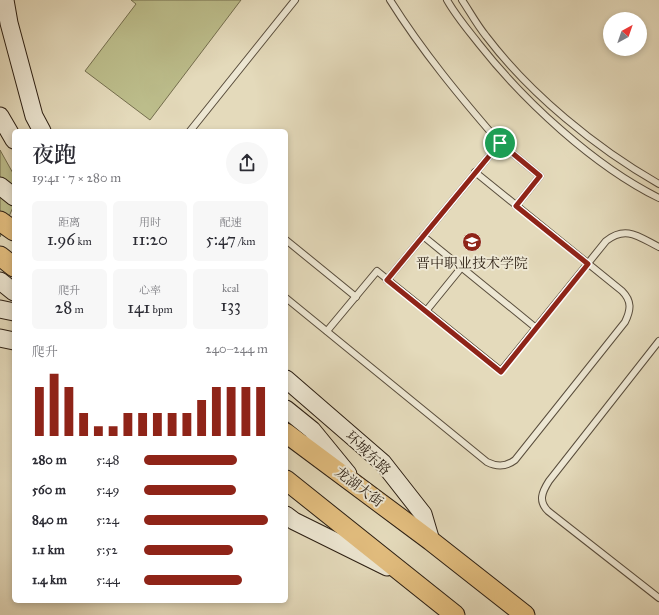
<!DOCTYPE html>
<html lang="zh">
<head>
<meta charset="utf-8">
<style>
	:root { --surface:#fff; --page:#f7f7f7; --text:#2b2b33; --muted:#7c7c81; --accent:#8f2418 }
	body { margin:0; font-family:"IM FELL Great Primer","Noto Serif SC",serif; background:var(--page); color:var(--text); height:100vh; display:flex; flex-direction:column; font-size:15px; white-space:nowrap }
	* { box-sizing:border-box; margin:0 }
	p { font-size:13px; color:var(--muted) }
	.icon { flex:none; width:22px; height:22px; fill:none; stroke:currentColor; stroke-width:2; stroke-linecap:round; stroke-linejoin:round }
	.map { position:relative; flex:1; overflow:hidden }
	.panel { position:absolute; left:12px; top:129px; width:276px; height:474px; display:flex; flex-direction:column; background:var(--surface); border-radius:6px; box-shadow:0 2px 6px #0003 }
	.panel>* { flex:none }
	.needle { width:26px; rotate:40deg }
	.buttons { position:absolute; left:603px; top:12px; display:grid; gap:8px }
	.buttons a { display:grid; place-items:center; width:44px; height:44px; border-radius:50%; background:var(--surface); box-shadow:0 2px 6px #0003; font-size:20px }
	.pin { position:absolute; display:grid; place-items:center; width:34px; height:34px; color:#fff; margin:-17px; border:2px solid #fff; border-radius:50%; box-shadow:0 1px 4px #0007 }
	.round { display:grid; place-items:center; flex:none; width:42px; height:42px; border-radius:21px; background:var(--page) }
	.summary { display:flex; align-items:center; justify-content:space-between; height:68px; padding:0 20px }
	h1 { font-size:22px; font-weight:600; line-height:30px }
	.figures { display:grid; grid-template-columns:repeat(3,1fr); gap:6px; height:68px; padding:4px 20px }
	.figures div { display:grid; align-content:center; border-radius:6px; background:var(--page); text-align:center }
	.figures b { font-size:17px; font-weight:600 }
	.figures small { font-size:11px; font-weight:400 }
	.figures p { font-size:11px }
	.chart { height:112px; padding:8px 20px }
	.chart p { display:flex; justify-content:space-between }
	.chart svg { width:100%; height:72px; margin-top:4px; stroke:var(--accent); stroke-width:6 }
	ul { padding:0 20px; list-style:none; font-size:13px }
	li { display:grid; grid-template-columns:64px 48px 1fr; align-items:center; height:30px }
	li i { height:10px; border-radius:5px; background:var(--accent) }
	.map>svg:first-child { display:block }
	.green { fill:#bcbd8b; stroke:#746e4e }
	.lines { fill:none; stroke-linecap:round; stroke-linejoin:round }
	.lane-casing { stroke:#594d3c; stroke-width:8 }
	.secondary-casing { stroke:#2b1e12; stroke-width:19 }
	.primary-casing { stroke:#2b1e12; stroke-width:21 }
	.lane { stroke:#ede7d3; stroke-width:6 }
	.secondary { stroke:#ede7d3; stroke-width:17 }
	.primary { stroke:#e2bd7e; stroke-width:19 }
	.route-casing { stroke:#fff; stroke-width:8 }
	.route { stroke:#8f2418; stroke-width:5 }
	.labels { text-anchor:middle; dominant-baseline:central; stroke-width:4; stroke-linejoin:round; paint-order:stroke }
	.poi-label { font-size:14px; fill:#2b1e12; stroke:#ede7d3 }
	.street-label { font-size:14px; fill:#2b1e12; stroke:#ede7d3 }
</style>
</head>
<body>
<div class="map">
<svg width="659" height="615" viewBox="0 0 659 615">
	<rect width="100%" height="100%" fill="#e4dabb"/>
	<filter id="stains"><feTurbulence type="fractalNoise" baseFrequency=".005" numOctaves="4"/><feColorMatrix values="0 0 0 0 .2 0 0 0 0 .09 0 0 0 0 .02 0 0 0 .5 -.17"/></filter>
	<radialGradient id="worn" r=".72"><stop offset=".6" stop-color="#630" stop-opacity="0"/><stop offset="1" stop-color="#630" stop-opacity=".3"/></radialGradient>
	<!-- green -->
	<g class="green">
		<path d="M131,0h110l-91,120 -65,-49 51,-67z"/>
		<path d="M0,150l14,25v30l-14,32z"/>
	</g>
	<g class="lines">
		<defs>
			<g id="lane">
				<path d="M447,0c9,16 21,30 32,44 45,57 115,122 180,154"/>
				<path d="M462,0c8,12 15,25 24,36 44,58 110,112 173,148"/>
				<path d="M190,131l105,-131"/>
				<path d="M500,143l40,33 -24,30"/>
				<path d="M423,236l113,92"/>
				<path d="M286,240l70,57"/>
				<path d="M387,280l113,-137c-40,-46 -78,-92 -110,-143"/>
				<path d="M286,298l201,164c10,5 19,5 28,-2l110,-138c6,-12 7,-21 -3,-31l-147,-119"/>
				<path d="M426,311l35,-43"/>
				<path d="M327,331l50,-60 124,100 105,-130c20,-16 33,-4 53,6"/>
				<path d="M659,341l-110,140c-7,11 -11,20 -1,30l111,87"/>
			</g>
			<g id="secondary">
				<path d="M5,0l4,23 25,93 8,15"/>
				<path d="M0,116l14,24"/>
				<path d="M0,186l14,11"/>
				<path d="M0,281l14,11"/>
				<path d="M0,309l14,3"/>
				<path d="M0,338l14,3"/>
				<path d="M286,379l97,84 40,51 8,27"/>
				<path d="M286,409l26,21 36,44"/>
				<path d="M286,515l8,6 93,46"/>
			</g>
			<g id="primary">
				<path d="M0,221l14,10"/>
				<path d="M0,256l14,11"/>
				<path d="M286,433l145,108 94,74"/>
				<path d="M286,480l169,135"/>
			</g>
		</defs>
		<!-- lane casing -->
		<use href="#lane" class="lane-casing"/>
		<!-- secondary casing -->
		<use href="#secondary" class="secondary-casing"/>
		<!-- primary casing -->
		<use href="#primary" class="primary-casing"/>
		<!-- lane -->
		<use href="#lane" class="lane"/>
		<!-- secondary -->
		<use href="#secondary" class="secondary"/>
		<!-- primary -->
		<use href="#primary" class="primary"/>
	</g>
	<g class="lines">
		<defs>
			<path id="route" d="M500,143l40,33 -24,30 72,58 -87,108 -114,-92z"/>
		</defs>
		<!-- route casing -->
		<use href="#route" class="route-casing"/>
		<!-- route -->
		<use href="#route" class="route"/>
	</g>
	<!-- icons -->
	<defs>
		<symbol id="university-disc" viewBox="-11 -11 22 22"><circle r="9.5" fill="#8f2418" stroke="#ede7d3"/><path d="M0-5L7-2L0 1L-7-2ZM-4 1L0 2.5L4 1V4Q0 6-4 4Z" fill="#fff"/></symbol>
	</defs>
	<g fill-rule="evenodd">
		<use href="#university-disc" x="461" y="231" width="22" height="22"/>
	</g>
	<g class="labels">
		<!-- poi labels -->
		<g class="poi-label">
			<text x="472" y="263">晋中职业技术学院</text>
		</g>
		<!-- street labels -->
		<g class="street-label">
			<text transform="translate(368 453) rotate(44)">环城东路</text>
			<text transform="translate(359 487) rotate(37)">龙湖大街</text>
		</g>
	</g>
	<rect width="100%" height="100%" filter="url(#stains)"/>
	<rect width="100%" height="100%" fill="url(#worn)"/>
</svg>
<div class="buttons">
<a><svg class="needle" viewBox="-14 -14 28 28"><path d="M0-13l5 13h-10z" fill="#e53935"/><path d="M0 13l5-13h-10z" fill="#7c7c81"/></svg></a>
</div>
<div class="pin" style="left:500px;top:143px;background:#1e9e55"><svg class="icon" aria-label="arrive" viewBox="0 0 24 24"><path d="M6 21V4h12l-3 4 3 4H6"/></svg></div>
<section class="panel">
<div class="summary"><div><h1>夜跑</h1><p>19:41 · 7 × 280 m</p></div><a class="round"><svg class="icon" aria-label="share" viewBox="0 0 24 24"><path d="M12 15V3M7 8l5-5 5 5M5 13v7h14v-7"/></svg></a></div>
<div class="figures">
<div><p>距离</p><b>1.96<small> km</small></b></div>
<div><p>用时</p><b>11:20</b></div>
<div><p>配速</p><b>5:47<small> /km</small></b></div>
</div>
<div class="figures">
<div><p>爬升</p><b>28<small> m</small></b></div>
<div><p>心率</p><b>141<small> bpm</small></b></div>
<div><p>kcal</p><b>133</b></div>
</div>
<div class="chart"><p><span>爬升</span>240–244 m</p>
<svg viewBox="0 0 160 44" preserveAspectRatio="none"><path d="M5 44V14M15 44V6M25 44V14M35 44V30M45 44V38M55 44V38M65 44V30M75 44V30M85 44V30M95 44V30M105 44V30M115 44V22M125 44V14M135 44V14M145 44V14M155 44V14"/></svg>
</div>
<ul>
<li><b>280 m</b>5:48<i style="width:75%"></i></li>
<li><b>560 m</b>5:49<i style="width:74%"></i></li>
<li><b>840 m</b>5:24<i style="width:100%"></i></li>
<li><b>1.1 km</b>5:52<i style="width:72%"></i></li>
<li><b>1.4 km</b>5:44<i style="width:79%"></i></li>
</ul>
</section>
</div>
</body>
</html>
